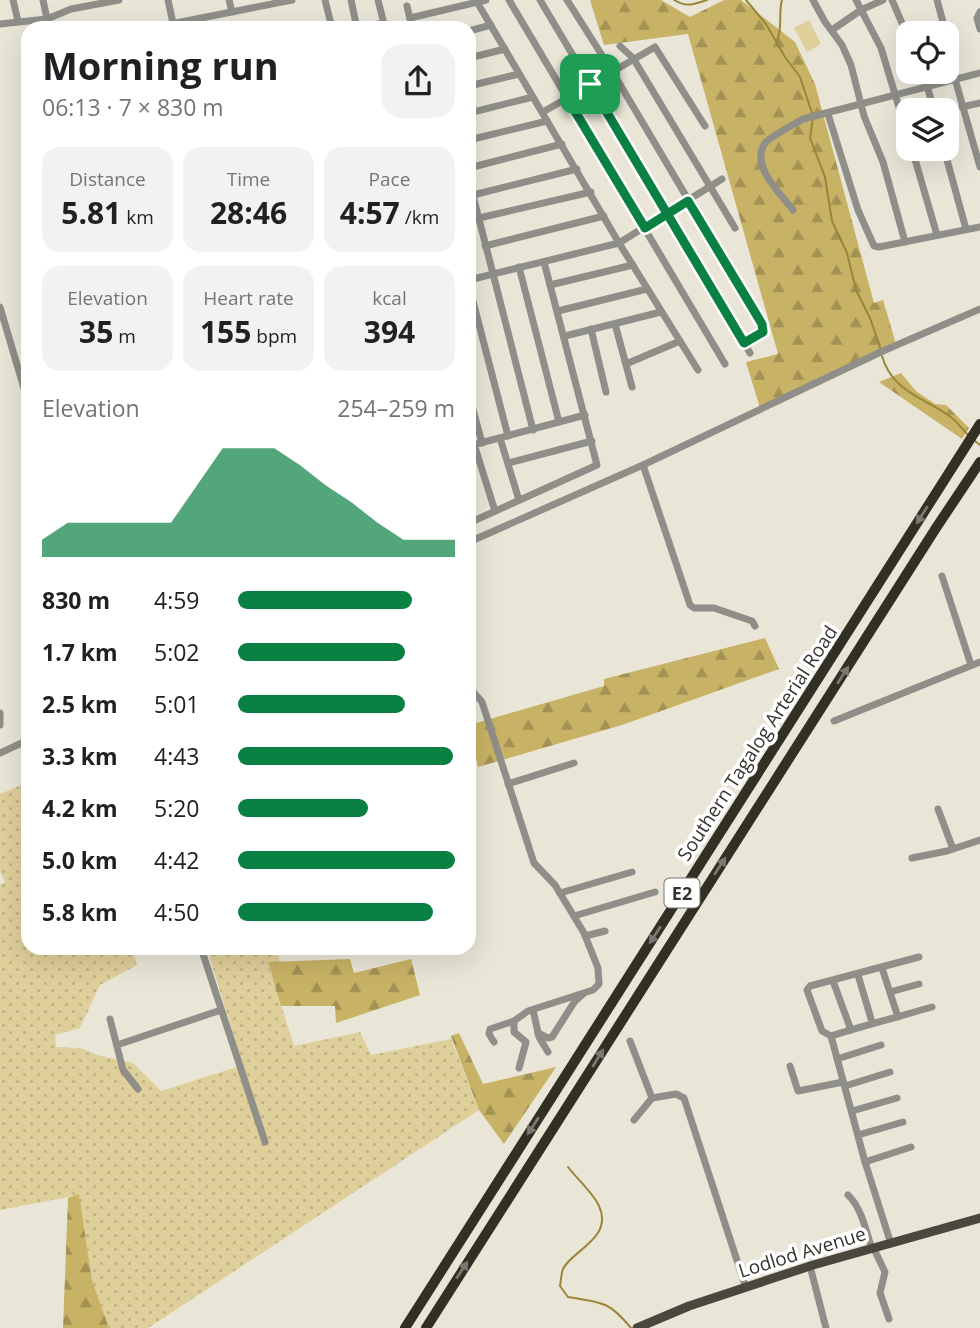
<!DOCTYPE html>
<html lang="en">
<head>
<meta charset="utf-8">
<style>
	:root { --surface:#fff; --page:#f2f2f2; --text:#202124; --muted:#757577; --accent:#0b8043 }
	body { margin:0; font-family:"Open Sans",sans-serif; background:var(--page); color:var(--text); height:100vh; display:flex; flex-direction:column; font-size:26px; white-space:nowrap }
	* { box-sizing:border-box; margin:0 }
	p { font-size:23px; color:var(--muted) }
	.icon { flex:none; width:38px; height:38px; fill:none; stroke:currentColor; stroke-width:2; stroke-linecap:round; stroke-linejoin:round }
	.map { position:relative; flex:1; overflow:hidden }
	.sheet { position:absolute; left:21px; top:21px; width:455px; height:934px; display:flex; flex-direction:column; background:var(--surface); border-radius:21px; box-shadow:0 7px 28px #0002 }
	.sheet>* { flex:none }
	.controls { position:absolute; left:896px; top:21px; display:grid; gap:14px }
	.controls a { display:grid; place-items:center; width:63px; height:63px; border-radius:14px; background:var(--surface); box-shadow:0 7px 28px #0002; font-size:35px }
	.pin { position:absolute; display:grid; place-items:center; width:60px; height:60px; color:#fff; margin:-30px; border-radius:14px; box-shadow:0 4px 10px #0006 }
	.round { display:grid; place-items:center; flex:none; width:74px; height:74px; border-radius:21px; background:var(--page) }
	.summary { display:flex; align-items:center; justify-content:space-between; height:119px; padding:0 21px }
	h1 { font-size:38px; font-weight:700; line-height:52px }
	.stats { display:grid; grid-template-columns:repeat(3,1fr); gap:10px; height:119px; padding:7px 21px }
	.stats div { display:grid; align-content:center; border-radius:18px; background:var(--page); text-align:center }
	.stats b { font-size:30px; font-weight:700 }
	.stats small { font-size:19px; font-weight:400 }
	.stats p { font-size:19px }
	.chart { height:196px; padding:14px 21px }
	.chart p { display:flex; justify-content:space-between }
	.chart svg { width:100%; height:126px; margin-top:7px; fill:var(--accent); opacity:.7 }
	ul { padding:0 21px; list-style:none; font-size:23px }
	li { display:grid; grid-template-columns:112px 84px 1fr; align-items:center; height:52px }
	li i { height:18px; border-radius:9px; background:var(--accent) }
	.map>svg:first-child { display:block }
	.grass { fill:url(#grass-dots) }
	.forest { fill:url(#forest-firs) }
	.park { fill:#dfcf9a }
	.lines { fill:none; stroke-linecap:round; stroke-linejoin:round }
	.stream { stroke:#9b8638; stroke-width:2 }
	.minor { stroke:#8f8e88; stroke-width:7 }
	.major { stroke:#4a473e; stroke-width:9 }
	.highway { stroke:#322f24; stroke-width:10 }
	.oneway { fill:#7a7871 }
	.route-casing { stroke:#fff; stroke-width:14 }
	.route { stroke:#0b8043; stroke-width:9 }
	.labels { text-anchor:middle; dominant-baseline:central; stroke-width:7; stroke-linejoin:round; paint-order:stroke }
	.shield { fill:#fff; stroke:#73726e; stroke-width:2 }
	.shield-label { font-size:18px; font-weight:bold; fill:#373530 }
	.street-label { font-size:19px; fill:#373530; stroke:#fff }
</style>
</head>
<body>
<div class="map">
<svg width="980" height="1328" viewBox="0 0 980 1328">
	<defs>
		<pattern id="grass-dots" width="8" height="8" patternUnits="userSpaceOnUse" patternTransform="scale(1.75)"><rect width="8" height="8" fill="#dfcf9a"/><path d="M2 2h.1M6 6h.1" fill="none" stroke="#c0b285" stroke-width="1.8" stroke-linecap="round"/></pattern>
		<pattern id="forest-firs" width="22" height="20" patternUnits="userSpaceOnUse" patternTransform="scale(1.75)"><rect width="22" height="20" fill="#c8b265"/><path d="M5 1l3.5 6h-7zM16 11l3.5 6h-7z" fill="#a39254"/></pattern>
	</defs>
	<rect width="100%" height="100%" fill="#e9e6d8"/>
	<!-- grass -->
	<path class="grass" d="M28,782v166l104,1 5,16 -37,20 -20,43 -25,7 1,12 24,1 21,8 32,7 28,28 82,-26 -36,-116h70l3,13 -12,1 26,83 66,-14 11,23 80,-16 28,71 -331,218h-39l-17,-48 -13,-85 -79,15v-325l5,-3 -5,-11v-77z"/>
	<!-- forest -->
	<g class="forest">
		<path d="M590,0h71l29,17 34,-17h17l54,42 20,42 59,219 9,-3 13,44 -136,64 -14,-46 32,-8 -90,-320 -84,11z"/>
		<path d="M901,373l15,18 19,13 11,1 23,23 -7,11 -83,-57z"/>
		<path d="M765,638l14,31 -157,56 -144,42 -9,-42 135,-39v-7z"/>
		<path d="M350,959l4,14 57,-14 9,36 -84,28 -1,-17h-54l-13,-44z"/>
		<path d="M459,1033l24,51 73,-17 -52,77 -25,-34 -28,-74z"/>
		<path d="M79,1194l13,86 17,48h-46l5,-130z"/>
	</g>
	<!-- park -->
	<path class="park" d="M809,20l12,24 -14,8 -13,-24z"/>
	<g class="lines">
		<!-- stream -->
		<g class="stream">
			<path d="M674,0c13,8 20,4 33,0"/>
			<path d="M746,0l20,24 19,33 15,20 12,36"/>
			<path d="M777,40c6,-12 1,-27 5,-40"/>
			<path d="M813,118l-3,20 15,39 7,44 15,32 9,37 14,28 11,32"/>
			<path d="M882,356c10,35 40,41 66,59 8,5 13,13 20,20"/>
			<path d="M975,441l5,4"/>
			<path d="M568,1167c9,12 26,27 31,39 15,32 -28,45 -36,63 -2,5 -2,12 -3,17l8,11c33,5 41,4 63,31"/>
		</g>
		<!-- minor -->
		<g class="minor">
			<path d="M13,0l5,21"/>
			<path d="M43,0l6,28"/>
			<path d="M168,0l6,28"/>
			<path d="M229,0l3,12"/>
			<path d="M325,0l7,28"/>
			<path d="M351,0l6,28"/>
			<path d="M378,0l7,28"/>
			<path d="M509,0l216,364"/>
			<path d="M540,0l210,353"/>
			<path d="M567,0l45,71 150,253 1,8 -19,11"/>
			<path d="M813,0l12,22 17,23 9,20 13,51 19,46 22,80"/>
			<path d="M856,0l25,48 27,89"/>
			<path d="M892,0l16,37"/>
			<path d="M937,0l9,33"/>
			<path d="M477,2l142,241 79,127"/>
			<path d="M407,6l5,22"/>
			<path d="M980,12l-3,6 3,11"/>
			<path d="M410,18l76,-18"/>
			<path d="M0,24l47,-5 24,-10 48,-9"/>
			<path d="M151,28l141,-28"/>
			<path d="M292,28l9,-2 7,2"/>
			<path d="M361,28l22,-5"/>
			<path d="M832,30l29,-20 22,-10"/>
			<path d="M469,31l22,-6"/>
			<path d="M947,39l8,40 25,88"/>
			<path d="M620,46l13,12 102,170"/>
			<path d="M469,58l36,-9"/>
			<path d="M923,72l11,38"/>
			<path d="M469,86l50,-12"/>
			<path d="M962,107l18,-4"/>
			<path d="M543,112l112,-65 50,79"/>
			<path d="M469,113l64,-16"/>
			<path d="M828,114l30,96 16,36 5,1 101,-20"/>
			<path d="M469,140l78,-19"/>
			<path d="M912,149l25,86"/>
			<path d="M944,149l22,80"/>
			<path d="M469,168l93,-24"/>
			<path d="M469,180l64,250"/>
			<path d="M473,195l104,-26"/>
			<path d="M793,210c-13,-17 -43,-44 -28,-67 3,-5 31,-20 38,-24l177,-46"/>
			<path d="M479,218l112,-26"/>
			<path d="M485,246l119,-30"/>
			<path d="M519,267l40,155"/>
			<path d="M469,280l150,-37 103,-64"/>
			<path d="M550,285l83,-20"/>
			<path d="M469,286l39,150"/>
			<path d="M0,307l28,95"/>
			<path d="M558,311l89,-22"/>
			<path d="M615,324l17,63"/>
			<path d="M591,329l15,63"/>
			<path d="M565,336l96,-24"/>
			<path d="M626,364l54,-23"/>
			<path d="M469,395l13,48"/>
			<path d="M500,438l19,62"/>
			<path d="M474,444l21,67"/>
			<path d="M469,446l116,-31"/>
			<path d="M508,463l84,-22"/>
			<path d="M643,465l47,140 4,3h20l38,13 3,5"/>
			<path d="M469,523l128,-58 -53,-203"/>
			<path d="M469,542l174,-77 240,-114 97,-42"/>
			<path d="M942,576l29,89"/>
			<path d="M469,687l13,15 52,161 21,22 29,48 14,35 1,16 -6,6 -65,21 -14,10v11l12,10 -7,26"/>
			<path d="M0,713v12"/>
			<path d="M834,721l146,-59"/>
			<path d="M0,753l28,-13"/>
			<path d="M508,784l66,-21"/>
			<path d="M938,809l15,40"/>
			<path d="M912,858l35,-7 33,-11"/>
			<path d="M560,893l72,-21"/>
			<path d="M574,916l81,-24"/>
			<path d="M585,936l20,-5"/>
			<path d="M201,948l64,194"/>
			<path d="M882,968l16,49"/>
			<path d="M858,975l14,47"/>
			<path d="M833,981l18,49"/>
			<path d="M890,992l29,-8"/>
			<path d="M533,1010l6,27 9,15"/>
			<path d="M110,1019l13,51 15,19"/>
			<path d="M538,1033l10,5 4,-1 23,-36 8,-7"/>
			<path d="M831,1036c34,-11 67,-19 101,-29"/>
			<path d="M630,1041l22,57 24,-4 8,4 62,190"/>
			<path d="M494,1042l-5,-8 1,-5 24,-8"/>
			<path d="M117,1045l104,-35"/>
			<path d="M837,1059l44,-14"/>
			<path d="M790,1066l8,25 45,-9"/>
			<path d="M845,1086l45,-14"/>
			<path d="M852,1111l45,-13"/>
			<path d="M634,1120l18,-22"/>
			<path d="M858,1135l45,-13"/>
			<path d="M865,1162l46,-15"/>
			<path d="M848,1195c14,13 18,37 24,54"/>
			<path d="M891,1244l-26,-82 -34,-126 -9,-5 -15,-41 3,-4 109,-29"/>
			<path d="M874,1249l11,23 -5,21 9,26"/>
			<path d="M810,1266l16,62"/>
		</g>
		<!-- major -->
		<path class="major" d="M637,1328l52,-22 124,-41 167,-47"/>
		<!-- highway -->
		<g class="highway">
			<path d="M405,1328l575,-904"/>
			<path d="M426,1328l510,-800 44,-66"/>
		</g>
	</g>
	<!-- one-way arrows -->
	<defs><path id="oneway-solid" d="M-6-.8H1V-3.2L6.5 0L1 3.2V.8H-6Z" transform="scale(1.75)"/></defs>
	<g class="oneway">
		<use href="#oneway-solid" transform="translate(922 515) rotate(122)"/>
		<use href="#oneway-solid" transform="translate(843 675) rotate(-57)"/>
		<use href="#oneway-solid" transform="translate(720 866) rotate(-57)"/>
		<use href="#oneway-solid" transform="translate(655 935) rotate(123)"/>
		<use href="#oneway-solid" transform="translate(598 1058) rotate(-58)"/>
		<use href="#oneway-solid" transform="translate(533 1126) rotate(123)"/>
		<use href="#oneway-solid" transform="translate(462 1270) rotate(-57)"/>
	</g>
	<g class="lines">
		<defs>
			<path id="route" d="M590,84l154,259 19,-11 -1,-8 -74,-123 -43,27 -78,-130 23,-14"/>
		</defs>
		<!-- route casing -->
		<use href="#route" class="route-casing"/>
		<!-- route -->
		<use href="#route" class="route"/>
	</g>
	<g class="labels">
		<!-- shield labels -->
		<rect class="shield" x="664.5" y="878.5" width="35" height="29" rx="5"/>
		<g class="shield-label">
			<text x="682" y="893">E2</text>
		</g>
		<!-- street labels -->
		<g class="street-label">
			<text transform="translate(757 743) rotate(-57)">Southern Tagalog Arterial Road</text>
			<text transform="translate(802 1252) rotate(-17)">Lodlod Avenue</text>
		</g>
	</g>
</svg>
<div class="controls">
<a><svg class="icon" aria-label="locate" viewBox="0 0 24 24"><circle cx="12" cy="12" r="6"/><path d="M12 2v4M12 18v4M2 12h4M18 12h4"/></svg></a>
<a><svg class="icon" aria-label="layers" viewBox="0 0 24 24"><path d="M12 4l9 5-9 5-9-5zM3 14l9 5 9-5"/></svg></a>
</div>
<div class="pin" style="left:590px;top:84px;background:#1e9e55"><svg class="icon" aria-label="arrive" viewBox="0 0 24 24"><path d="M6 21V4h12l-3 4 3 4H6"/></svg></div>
<section class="sheet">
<div class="summary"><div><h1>Morning run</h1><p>06:13 · 7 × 830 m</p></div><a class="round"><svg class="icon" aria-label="share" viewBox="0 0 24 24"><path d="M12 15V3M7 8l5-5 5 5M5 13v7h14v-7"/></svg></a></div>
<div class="stats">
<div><p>Distance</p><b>5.81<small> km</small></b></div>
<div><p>Time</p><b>28:46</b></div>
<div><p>Pace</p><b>4:57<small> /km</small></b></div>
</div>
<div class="stats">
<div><p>Elevation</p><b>35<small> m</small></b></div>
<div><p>Heart rate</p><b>155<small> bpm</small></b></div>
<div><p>kcal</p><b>394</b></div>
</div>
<div class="chart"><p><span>Elevation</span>254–259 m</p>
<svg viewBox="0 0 160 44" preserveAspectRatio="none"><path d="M0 44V38L10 32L20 32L30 32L40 32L50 32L60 19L70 6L80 6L90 6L100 12L110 19L120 25L130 32L140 38L150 38L160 38V44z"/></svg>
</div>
<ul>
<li><b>830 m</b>4:59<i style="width:80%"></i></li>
<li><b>1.7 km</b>5:02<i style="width:77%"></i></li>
<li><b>2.5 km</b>5:01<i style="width:77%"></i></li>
<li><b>3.3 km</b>4:43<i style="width:99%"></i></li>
<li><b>4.2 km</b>5:20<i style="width:60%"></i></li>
<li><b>5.0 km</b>4:42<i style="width:100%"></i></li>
<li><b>5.8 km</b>4:50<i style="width:90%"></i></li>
</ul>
</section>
</div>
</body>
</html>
